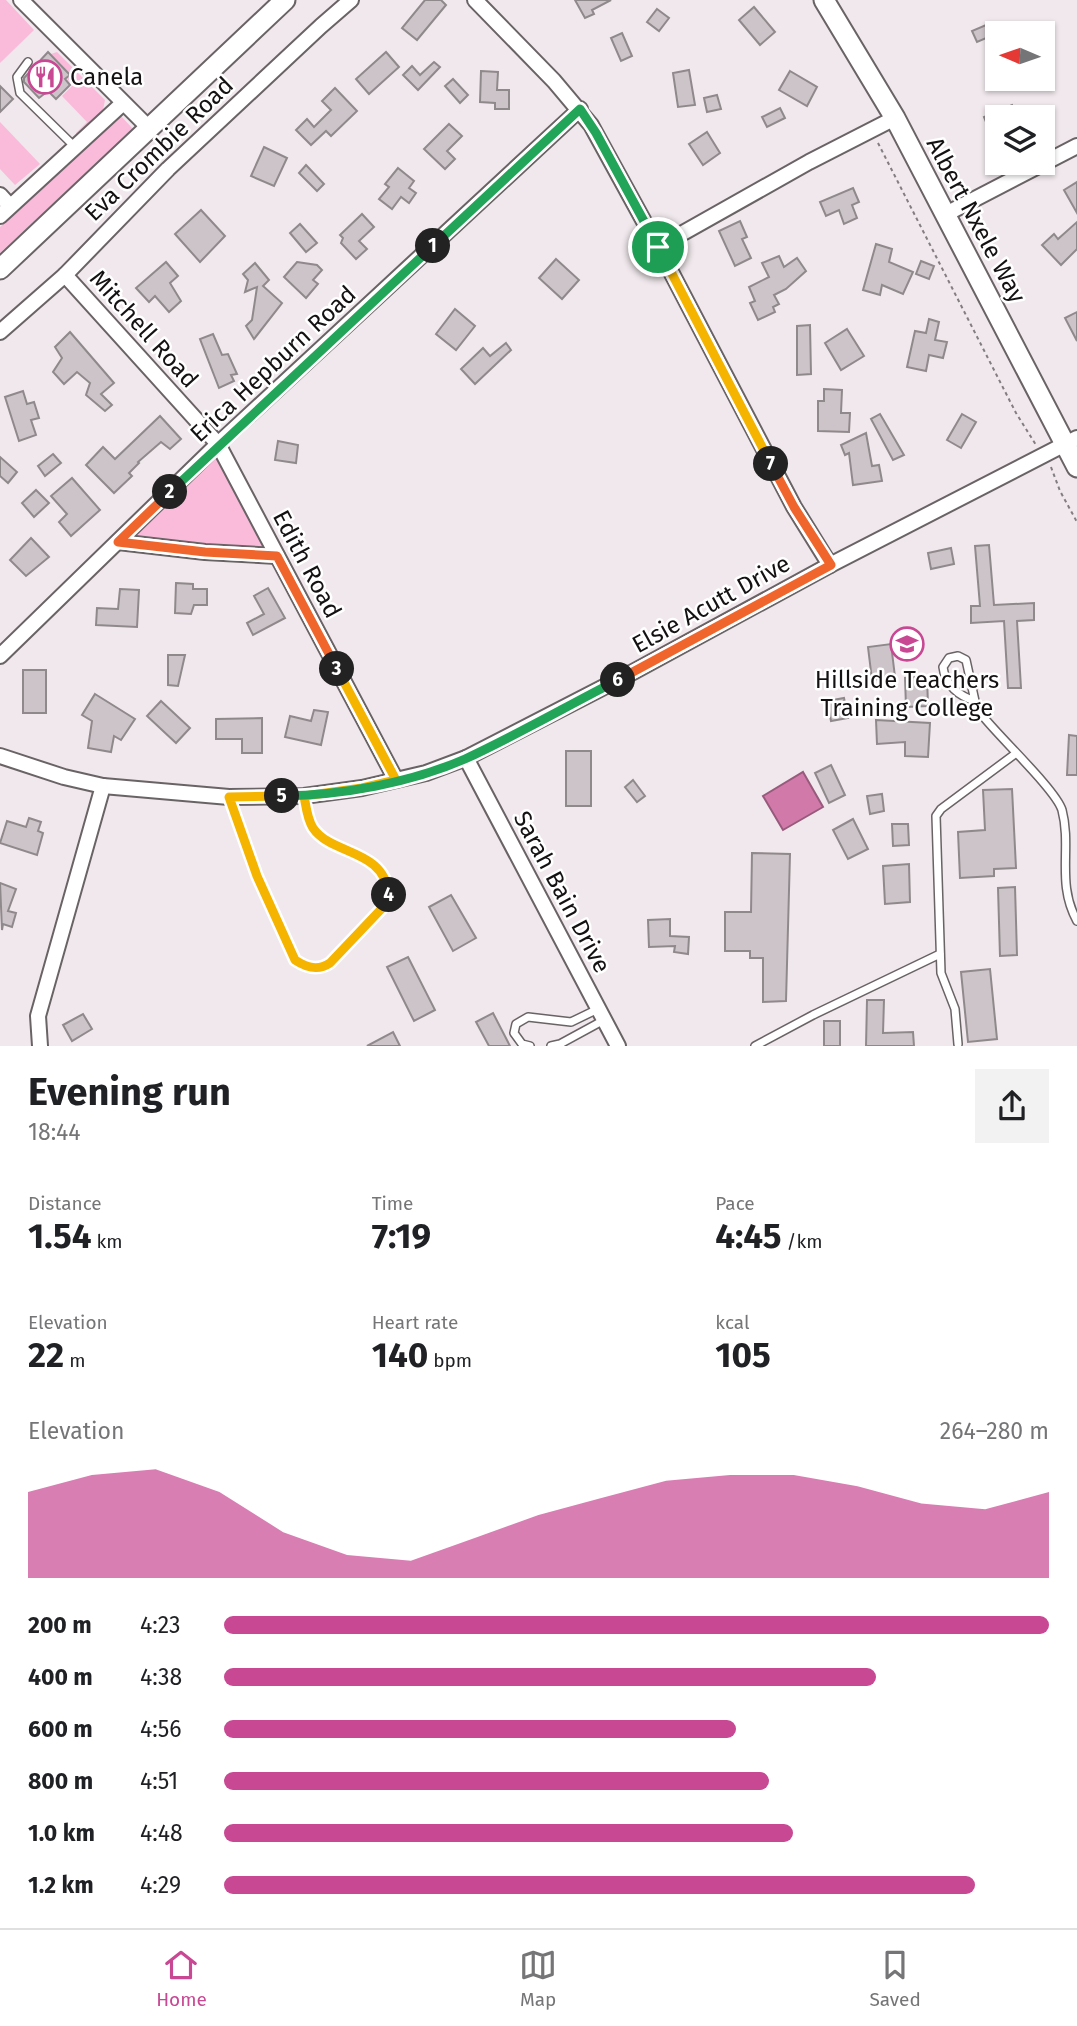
<!DOCTYPE html>
<html lang="en">
<head>
<meta charset="utf-8">
<style>
	:root { --surface:#fff; --page:#f2f2f2; --text:#202124; --muted:#757577; --line:#e0e0e0; --accent:#c84894 }
	body { margin:0; font-family:"Fira Sans",sans-serif; background:var(--page); color:var(--text); height:100vh; display:flex; flex-direction:column; font-size:26px; white-space:nowrap }
	* { box-sizing:border-box; margin:0 }
	p { font-size:23px; color:var(--muted) }
	.icon { flex:none; width:38px; height:38px; fill:none; stroke:currentColor; stroke-width:2; stroke-linecap:round; stroke-linejoin:round }
	.map { position:relative; height:1046px; overflow:hidden }
	.side { display:flex; flex-direction:column; background:var(--surface); flex:1 }
	.side>* { flex:none }
	.needle { width:46px; rotate:272deg }
	.tools { position:absolute; left:985px; top:21px; display:grid; gap:14px }
	.tools a { display:grid; place-items:center; width:70px; height:70px; border-radius:0px; background:var(--surface); box-shadow:0 2px 5px #0004; font-size:35px }
	.pin { position:absolute; display:grid; place-items:center; width:60px; height:60px; color:#fff; margin:-30px; border:4px solid #fff; border-radius:50%; box-shadow:0 2px 7px #0007 }
	.km { position:absolute; width:35px; height:35px; margin:-18px; border-radius:50%; background:#222; color:#fff; font-size:19px; line-height:35px; text-align:center }
	.round { display:grid; place-items:center; flex:none; width:74px; height:74px; border-radius:0px; background:var(--page) }
	.summary { display:flex; align-items:center; justify-content:space-between; height:119px; padding:0 28px }
	h1 { font-size:38px; font-weight:700; line-height:52px }
	.stats { display:grid; grid-template-columns:repeat(3,1fr); gap:10px; height:119px; padding:7px 28px }
	.stats div { display:grid; align-content:center }
	.stats b { font-size:35px; font-weight:700 }
	.stats small { font-size:19px; font-weight:400 }
	.stats p { font-size:19px }
	.chart { height:196px; padding:14px 28px }
	.chart p { display:flex; justify-content:space-between }
	.chart svg { width:100%; height:126px; margin-top:7px; fill:var(--accent); opacity:.7 }
	ul { padding:0 28px; list-style:none; font-size:23px }
	li { display:grid; grid-template-columns:112px 84px 1fr; align-items:center; height:52px }
	li i { height:18px; border-radius:9px; background:var(--accent) }
	.tabs { display:flex; justify-content:space-around; align-items:center; height:98px; border-top:2px solid var(--line); background:var(--surface); font-size:19px; color:var(--muted) }
	.tabs a { display:grid; justify-items:center; gap:4px }
	.tabs .active { color:var(--accent) }
	.map>svg:first-child { display:block }
	.green { fill:#fabbda }
	.water { fill:#d17aa9; stroke:#985a7c; stroke-width:2 }
	.building { fill:#ccc4c8; stroke:#90898c; stroke-width:2 }
	.lines { fill:none; stroke-linecap:round; stroke-linejoin:round }
	.lane-casing { stroke:#6a6366; stroke-width:10 }
	.street-casing { stroke:#6a6366; stroke-width:18 }
	.secondary-casing { stroke:#6a6366; stroke-width:23 }
	.path { stroke:#837d80; stroke-width:2; stroke-dasharray:3.5 3.5; stroke-linecap:butt }
	.lane { stroke:#fff; stroke-width:7 }
	.street { stroke:#fff; stroke-width:14 }
	.secondary { stroke:#fff; stroke-width:19 }
	.split-1-casing { stroke:#fff; stroke-width:14 }
	.split-2-casing { stroke:#fff; stroke-width:14 }
	.split-3-casing { stroke:#fff; stroke-width:14 }
	.split-4-casing { stroke:#fff; stroke-width:14 }
	.split-5-casing { stroke:#fff; stroke-width:14 }
	.split-6-casing { stroke:#fff; stroke-width:14 }
	.split-7-casing { stroke:#fff; stroke-width:14 }
	.split-8-casing { stroke:#fff; stroke-width:14 }
	.split-1 { stroke:#22a559; stroke-width:9 }
	.split-2 { stroke:#22a559; stroke-width:9 }
	.split-3 { stroke:#f0652b; stroke-width:9 }
	.split-4 { stroke:#f5b400; stroke-width:9 }
	.split-5 { stroke:#f5b400; stroke-width:9 }
	.split-6 { stroke:#22a559; stroke-width:9 }
	.split-7 { stroke:#f0652b; stroke-width:9 }
	.split-8 { stroke:#f5b400; stroke-width:9 }
	.labels { text-anchor:middle; dominant-baseline:central; stroke-width:5; stroke-linejoin:round; paint-order:stroke }
	.poi-label { font-size:24px; fill:#141112; stroke:#fff; text-anchor:start }
	.street-label { font-size:24px; fill:#141112; stroke:#fff }
</style>
</head>
<body>
<div class="map">
<svg width="1077" height="1046" viewBox="0 0 1077 1046">
	<rect width="100%" height="100%" fill="#f0e8ec"/>
	<!-- green -->
	<g class="green">
		<path d="M0,0h6l28,30 -34,33z"/>
		<path d="M57,52l48,48 -3,15 -23,22 -3,-4 11,-11 -25,-26 11,-11 -6,-6 4,-4 -20,-21z"/>
		<path d="M120,115l13,14 -133,124v-26z"/>
		<path d="M0,122l40,42 -25,21 -15,-16z"/>
		<path d="M217,450l54,102 -143,-13z"/>
	</g>
	<!-- water -->
	<path class="water" d="M803,772l20,35 -40,23 -20,-34z"/>
	<!-- building -->
	<g class="building">
		<path d="M425,0h16l5,5 -29,35 -15,-12z"/>
		<path d="M575,0h36l-19,10 2,4 -9,4z"/>
		<path d="M754,7l21,25 -15,13 -21,-25z"/>
		<path d="M657,9l12,9 -10,13 -12,-9z"/>
		<path d="M986,25l5,11 -14,6 -5,-11z"/>
		<path d="M622,33l10,23 -11,5 -10,-23z"/>
		<path d="M48,52l22,23 -5,4 5,6 -14,14 -8,-8 -9,7 -15,-16v-4z"/>
		<path d="M386,52l13,15 -30,27 -13,-15z"/>
		<path d="M434,62l6,5 -22,23 -15,-15 9,-9 8,9z"/>
		<path d="M689,70l6,35 -17,2 -5,-34z"/>
		<path d="M481,71l17,1 -1,18h12v19h-14v-6l-15,-1z"/>
		<path d="M790,71l27,16 -10,19 -28,-16z"/>
		<path d="M453,79l15,16 -8,8 -15,-17z"/>
		<path d="M0,86l13,13 -13,13z"/>
		<path d="M335,88l22,23 -26,25 -5,-5 -15,14 -15,-15 11,-11 7,8 17,-17 -9,-9z"/>
		<path d="M717,95l4,14 -14,3 -3,-14z"/>
		<path d="M1012,105l5,12h-19l-1,32 -13,-32z"/>
		<path d="M780,108l5,10 -18,9 -5,-10z"/>
		<path d="M449,124l13,12 -15,15 8,8 -10,10 -21,-20z"/>
		<path d="M707,132l13,21 -17,12 -14,-21z"/>
		<path d="M264,147l23,11 -13,28 -23,-10z"/>
		<path d="M306,165l18,19 -7,7 -18,-18z"/>
		<path d="M398,168l16,13 -5,7 7,5 -7,10 -8,-6 -9,12 -13,-10 10,-12 -4,-3z"/>
		<path d="M1077,182v31l-13,-23z"/>
		<path d="M853,188l6,14 -7,3 5,13 -13,6 -5,-14 -13,6 -6,-14z"/>
		<path d="M201,210l24,26 -25,26 -25,-28z"/>
		<path d="M362,214l12,13 -15,14 8,8 -11,10 -15,-16 2,-5 -3,-3z"/>
		<path d="M740,221l7,16 -5,2 9,19 -16,8 -16,-35z"/>
		<path d="M1077,222v27l-16,16 -19,-20 12,-11 4,5z"/>
		<path d="M300,224l17,19 -11,9 -16,-19z"/>
		<path d="M876,244l16,5 -3,13 24,10 -10,22 -21,-9 -2,10 -17,-5z"/>
		<path d="M779,256l5,11 13,-9 9,13 -20,18 -12,6 5,9 -6,3 2,5 -17,8 -8,-17 5,-2 -6,-14 20,-10 -7,-14z"/>
		<path d="M556,259l23,21 -17,19 -23,-21z"/>
		<path d="M921,261l13,5 -5,13 -13,-5z"/>
		<path d="M166,262l12,14 -8,7 11,18 -12,11 -14,-16 -6,6 -13,-14z"/>
		<path d="M297,262l20,3 5,5 -9,10 5,4 -12,14 -22,-21z"/>
		<path d="M255,263l14,17 -6,6 19,17 -28,36 -8,-13 6,-6 5,-33 -12,5 3,-12 -5,-6z"/>
		<path d="M455,309l20,17 -19,24 -20,-16z"/>
		<path d="M1077,312v29l-12,-23z"/>
		<path d="M929,319l10,3 -4,18 12,2 -4,16 -14,-3 -3,16 -19,-4 8,-36 11,2z"/>
		<path d="M810,325l1,49 -14,1v-49z"/>
		<path d="M847,329l17,27 -23,14 -16,-27z"/>
		<path d="M70,332l44,51 -13,11 11,11 -7,6 -19,-16 4,-12 -13,-11 -13,12 -11,-12 9,-14 -7,-11z"/>
		<path d="M213,334l9,21 6,-1 9,20 -6,1 3,6 -15,7 -19,-49z"/>
		<path d="M506,343l5,7 -36,34 -14,-15 22,-21 7,8z"/>
		<path d="M824,389l18,1 -1,23h9l-1,19 -31,-1v-30h6z"/>
		<path d="M23,391l4,13 7,-2 5,16 -8,2 5,15 -17,6 -14,-44z"/>
		<path d="M880,414l24,41 -11,5 -22,-41z"/>
		<path d="M962,414l14,8 -15,26 -14,-8z"/>
		<path d="M160,416l21,23 -11,10 -9,-7 -23,20 1,1 -10,10 3,3 -18,17 -28,-28 17,-18 12,12z"/>
		<path d="M866,433l6,33 7,-1 3,16 -29,4 -4,-32 -4,2 -4,-10z"/>
		<path d="M278,441l20,4 -2,18 -21,-3z"/>
		<path d="M53,454l8,9 -16,13 -7,-10z"/>
		<path d="M0,457l17,15 -9,11 -8,-7z"/>
		<path d="M72,478l28,32 -29,26 -12,-14 8,-8 -16,-18z"/>
		<path d="M36,490l13,13 -15,14 -12,-14z"/>
		<path d="M31,538l18,19 -23,19 -16,-16z"/>
		<path d="M989,545l5,60 40,-2v17l-17,1 4,67h-13l-4,-67 -33,2v-17h9l-5,-60z"/>
		<path d="M951,548l3,16 -23,5 -3,-16z"/>
		<path d="M176,583l17,1v5h14v16h-13l-3,9 -16,-1z"/>
		<path d="M268,588l17,30 -32,17 -6,-12 17,-9 -10,-18z"/>
		<path d="M120,589l19,1 -2,37 -41,-2 1,-17 21,1z"/>
		<path d="M891,644l4,33 -23,3 -4,-33z"/>
		<path d="M168,655h17l-7,31 -10,-1z"/>
		<rect x="23" y="670" width="23" height="43"/>
		<path d="M927,676l1,30 -22,1 -1,-29z"/>
		<path d="M95,694l40,25 -14,21 -7,-4 -3,16 -23,-4 4,-27 -10,-6z"/>
		<path d="M844,698l4,20 -17,3 -4,-20z"/>
		<path d="M161,701l29,27 -14,15 -29,-27z"/>
		<path d="M314,710l14,2 -7,33 -36,-8 5,-21 21,5z"/>
		<path d="M262,718v35h-20v-14h-26v-20z"/>
		<path d="M876,720l54,3 -2,34 -23,-1v-14l-28,2z"/>
		<path d="M1069,735l8,1v39h-10z"/>
		<rect x="566" y="751" width="25" height="55"/>
		<path d="M831,765l14,30 -16,8 -14,-30z"/>
		<path d="M633,780l12,16 -8,6 -12,-15z"/>
		<path d="M1012,789l4,79 -22,1v7l-34,2 -2,-46 27,-2 -2,-40z"/>
		<path d="M882,794l2,17 -14,3 -3,-18z"/>
		<path d="M29,818l12,4 -3,9 5,2 -6,22 -37,-12 7,-22 19,6z"/>
		<path d="M853,819l15,30 -20,10 -15,-29z"/>
		<path d="M892,824h16l1,21 -16,1z"/>
		<path d="M752,853l38,1 -4,147 -23,1v-44h-13v-7h-25v-39h26z"/>
		<path d="M909,864l1,38 -25,2 -2,-38z"/>
		<path d="M0,883l16,6 -8,22 8,2 -4,14 -9,-3 -1,6z"/>
		<path d="M1015,887l2,68 -17,1 -2,-68z"/>
		<path d="M451,895l25,43 -23,13 -24,-44z"/>
		<path d="M670,919v17l19,1 -1,17 -14,-2 1,-6 -26,1 -1,-27z"/>
		<path d="M408,957l27,53 -21,11 -27,-54z"/>
		<path d="M990,969l7,70 -29,3 -7,-70z"/>
		<path d="M867,1000h17l-1,33 30,-1 1,14h-48z"/>
		<path d="M493,1013l17,33h-21l-13,-24z"/>
		<path d="M83,1014l9,15 -20,12 -9,-16z"/>
		<rect x="824" y="1021" width="16" height="25"/>
		<path d="M393,1032l7,14h-33z"/>
	</g>
	<g class="lines">
		<defs>
			<g id="lane">
				<path d="M28,62l-11,15 3,16 55,54"/>
				<path d="M975,701c-16,-5 -30,-16 -32,-34l6,-9 9,-2 8,4 9,41 7,14c16,21 74,75 80,95 10,38 -6,73 15,111"/>
				<path d="M229,797l28,79 33,75c9,16 25,22 40,12l57,-60c11,-44 -45,-49 -67,-68 -12,-10 -13,-25 -16,-39"/>
				<path d="M958,1044l-3,-35 -14,-36 -5,-157 5,-7 74,-55"/>
				<path d="M530,1046l-8,-2 -8,-11 2,-9 12,-7 43,5 27,-13"/>
				<path d="M551,1046l9,-2 44,-24"/>
				<path d="M755,1046l58,-31 127,-61"/>
			</g>
			<g id="street">
				<path d="M21,0l129,129"/>
				<path d="M475,0l79,81 37,44 67,122 136,260 36,58"/>
				<path d="M0,195l10,11"/>
				<path d="M946,214l131,-68"/>
				<path d="M0,216l122,-112"/>
				<path d="M658,247l151,-85 86,-44"/>
				<path d="M65,275l153,169 178,336"/>
				<path d="M0,332l65,-57 103,-106 153,-143 30,-26"/>
				<path d="M118,542l87,10 72,4"/>
				<path d="M0,656l218,-212 362,-335"/>
				<path d="M0,756l64,21 39,9 126,11 75,-1 58,-8 64,-15 40,-15 167,-86 197,-107 247,-127"/>
				<path d="M466,758l152,288"/>
				<path d="M40,1046l-2,-30 65,-230"/>
			</g>
			<g id="secondary">
				<path d="M824,0l71,118 182,349"/>
				<path d="M0,269l285,-269"/>
			</g>
		</defs>
		<!-- lane casing -->
		<use href="#lane" class="lane-casing"/>
		<!-- street casing -->
		<use href="#street" class="street-casing"/>
		<!-- secondary casing -->
		<use href="#secondary" class="secondary-casing"/>
		<!-- path -->
		<g class="path">
			<path d="M878,143l138,270 20,32"/>
			<path d="M1051,467l9,24 17,31"/>
		</g>
		<!-- lane -->
		<use href="#lane" class="lane"/>
		<!-- street -->
		<use href="#street" class="street"/>
		<!-- secondary -->
		<use href="#secondary" class="secondary"/>
	</g>
	<g class="lines">
		<defs>
			<path id="split-1" d="M433,246l147,-137 16,24 62,114"/>
			<path id="split-2" d="M170,492l263,-246"/>
			<path id="split-3" d="M170,492l-52,50 87,10 72,4 60,113"/>
			<path id="split-4" d="M337,669l59,111 -34,8 -58,8c2,10 3,23 9,32 19,28 71,20 76,67"/>
			<path id="split-5" d="M282,796l-53,1 28,79 38,84c12,8 23,11 35,3l57,-60 2,-8"/>
			<path id="split-6" d="M282,796c61,-1 128,-13 183,-37 52,-24 102,-53 153,-79"/>
			<path id="split-7" d="M618,680l213,-115 -37,-58 -23,-43"/>
			<path id="split-8" d="M658,247l113,217"/>
		</defs>
		<!-- split-1 casing -->
		<use href="#split-1" class="split-1-casing"/>
		<!-- split-2 casing -->
		<use href="#split-2" class="split-2-casing"/>
		<!-- split-3 casing -->
		<use href="#split-3" class="split-3-casing"/>
		<!-- split-4 casing -->
		<use href="#split-4" class="split-4-casing"/>
		<!-- split-5 casing -->
		<use href="#split-5" class="split-5-casing"/>
		<!-- split-6 casing -->
		<use href="#split-6" class="split-6-casing"/>
		<!-- split-7 casing -->
		<use href="#split-7" class="split-7-casing"/>
		<!-- split-8 casing -->
		<use href="#split-8" class="split-8-casing"/>
		<!-- split-1 -->
		<use href="#split-1" class="split-1"/>
		<!-- split-2 -->
		<use href="#split-2" class="split-2"/>
		<!-- split-3 -->
		<use href="#split-3" class="split-3"/>
		<!-- split-4 -->
		<use href="#split-4" class="split-4"/>
		<!-- split-5 -->
		<use href="#split-5" class="split-5"/>
		<!-- split-6 -->
		<use href="#split-6" class="split-6"/>
		<!-- split-7 -->
		<use href="#split-7" class="split-7"/>
		<!-- split-8 -->
		<use href="#split-8" class="split-8"/>
	</g>
	<!-- icons -->
	<defs>
		<symbol id="restaurant-ring" viewBox="-11 -11 22 22"><circle r="9.5" fill="#fff" stroke="#c84894" stroke-width="1.5"/><path d="M-5-6h1v4h1v-4h1v4h1v-4h1v5L-1.5 .5V6h-2V.5L-5-1ZM5-6V6H3V1.5H1.5Q1.5-4 5-6Z" fill="#c84894"/></symbol>
		<symbol id="university-ring" viewBox="-11 -11 22 22"><circle r="9.5" fill="#fff" stroke="#c84894" stroke-width="1.5"/><path d="M0-5L7-2L0 1L-7-2ZM-4 1L0 2.5L4 1V4Q0 6-4 4Z" fill="#c84894"/></symbol>
	</defs>
	<g fill-rule="evenodd">
		<use href="#restaurant-ring" x="26" y="58" width="38" height="38"/>
		<use href="#university-ring" x="888" y="625" width="38" height="38"/>
	</g>
	<g class="labels">
		<!-- poi labels -->
		<g class="poi-label">
			<text x="70" y="77">Canela</text>
			<text x="907" y="680" text-anchor="middle">Hillside Teachers<tspan x="907" dy="28">Training College</tspan></text>
		</g>
		<!-- street labels -->
		<g class="street-label">
			<text transform="translate(159 149) rotate(-44)">Eva Crombie Road</text>
			<text transform="translate(976 220) rotate(62)">Albert Nxele Way</text>
			<text transform="translate(144 329) rotate(48)">Mitchell Road</text>
			<text transform="translate(273 364) rotate(-43)">Erica Hepburn Road</text>
			<text transform="translate(307 564) rotate(62)">Edith Road</text>
			<text transform="translate(711 604) rotate(-29)">Elsie Acutt Drive</text>
			<text transform="translate(562 892) rotate(62)">Sarah Bain Drive</text>
		</g>
	</g>
</svg>
<div class="tools">
<a><svg class="needle" viewBox="-14 -14 28 28"><path d="M0-13l5 13h-10z" fill="#e53935"/><path d="M0 13l5-13h-10z" fill="#757577"/></svg></a>
<a><svg class="icon" aria-label="layers" viewBox="0 0 24 24"><path d="M12 4l9 5-9 5-9-5zM3 14l9 5 9-5"/></svg></a>
</div>
<div class="pin" style="left:658px;top:247px;background:#1e9e55"><svg class="icon" aria-label="arrive" viewBox="0 0 24 24"><path d="M6 21V4h12l-3 4 3 4H6"/></svg></div>
<b class="km" style="left:433px;top:246px">1</b>
<b class="km" style="left:170px;top:492px">2</b>
<b class="km" style="left:337px;top:669px">3</b>
<b class="km" style="left:389px;top:895px">4</b>
<b class="km" style="left:282px;top:796px">5</b>
<b class="km" style="left:618px;top:680px">6</b>
<b class="km" style="left:771px;top:464px">7</b>
</div>
<section class="side">
<div class="summary"><div><h1>Evening run</h1><p>18:44</p></div><a class="round"><svg class="icon" aria-label="share" viewBox="0 0 24 24"><path d="M12 15V3M7 8l5-5 5 5M5 13v7h14v-7"/></svg></a></div>
<div class="stats">
<div><p>Distance</p><b>1.54<small> km</small></b></div>
<div><p>Time</p><b>7:19</b></div>
<div><p>Pace</p><b>4:45<small> /km</small></b></div>
</div>
<div class="stats">
<div><p>Elevation</p><b>22<small> m</small></b></div>
<div><p>Heart rate</p><b>140<small> bpm</small></b></div>
<div><p>kcal</p><b>105</b></div>
</div>
<div class="chart"><p><span>Elevation</span>264–280 m</p>
<svg viewBox="0 0 160 44" preserveAspectRatio="none"><path d="M0 44V14L10 8L20 6L30 14L40 28L50 36L60 38L70 30L80 22L90 16L100 10L110 8L120 8L130 12L140 18L150 20L160 14V44z"/></svg>
</div>
<ul>
<li><b>200 m</b>4:23<i style="width:100%"></i></li>
<li><b>400 m</b>4:38<i style="width:79%"></i></li>
<li><b>600 m</b>4:56<i style="width:62%"></i></li>
<li><b>800 m</b>4:51<i style="width:66%"></i></li>
<li><b>1.0 km</b>4:48<i style="width:69%"></i></li>
<li><b>1.2 km</b>4:29<i style="width:91%"></i></li>
</ul>
</section>
<nav class="tabs">
<a class="active"><svg class="icon" aria-label="home" viewBox="0 0 24 24"><path d="M3 11l9-7 9 7M6 9v11h12V9"/></svg>Home</a>
<a><svg class="icon" aria-label="map" viewBox="0 0 24 24"><path d="M3 6l6-2 6 2 6-2v14l-6 2-6-2-6 2zM9 4v14M15 6v14"/></svg>Map</a>
<a><svg class="icon" aria-label="saved" viewBox="0 0 24 24"><path d="M7 4h10v16l-5-4-5 4z"/></svg>Saved</a>
</nav>
</body>
</html>
